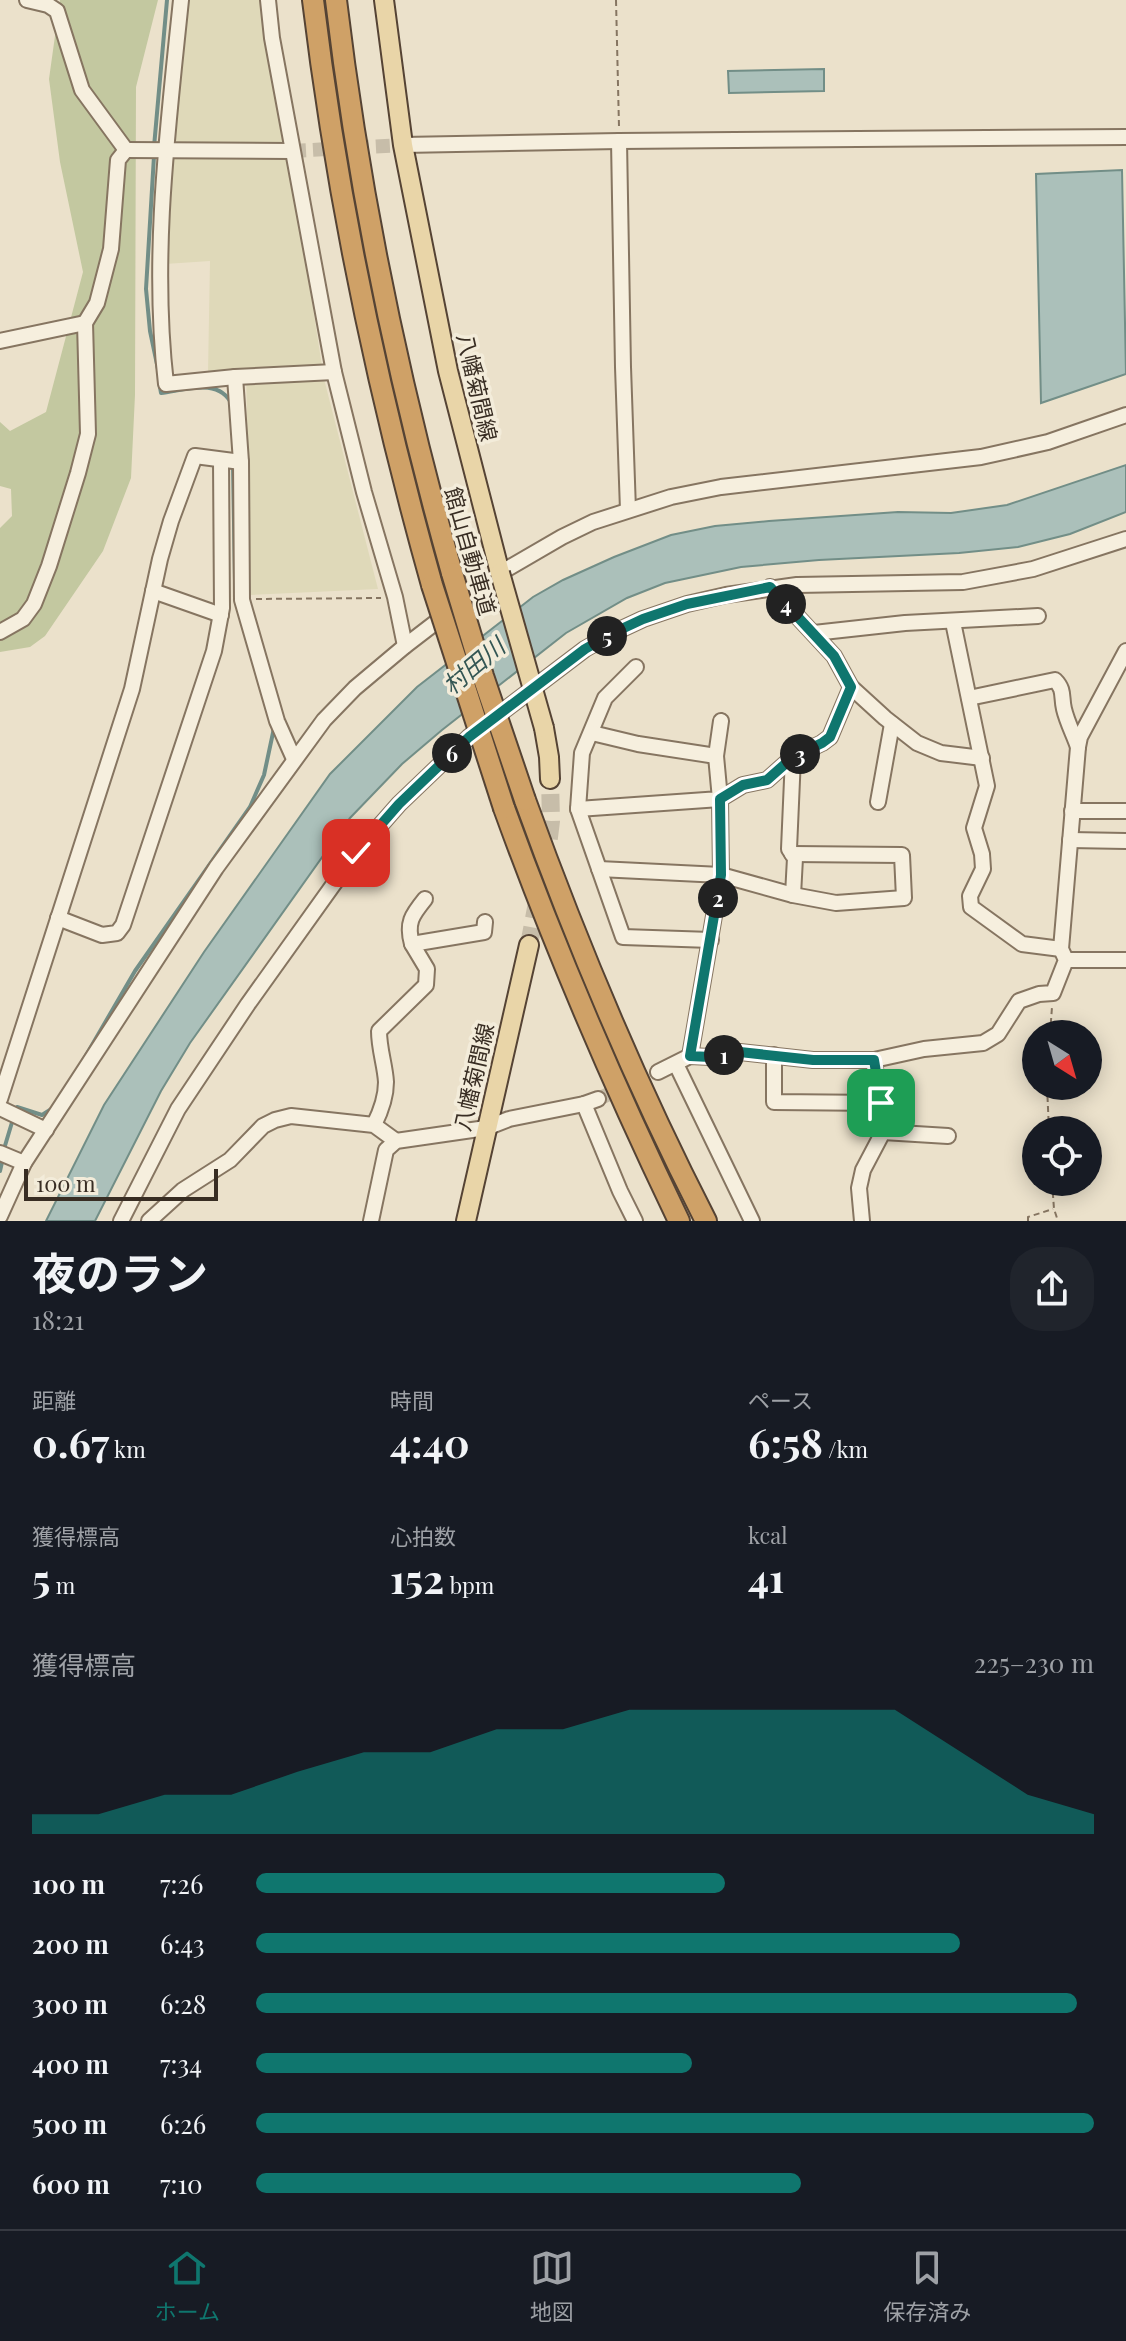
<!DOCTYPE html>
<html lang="ja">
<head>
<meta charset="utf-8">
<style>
	:root { --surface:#171b24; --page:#20242c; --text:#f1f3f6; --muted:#9ea1a6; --line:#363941; --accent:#0f766e }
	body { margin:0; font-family:"Playfair Display","Noto Sans JP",serif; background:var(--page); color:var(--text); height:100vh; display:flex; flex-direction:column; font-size:30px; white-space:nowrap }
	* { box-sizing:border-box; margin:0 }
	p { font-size:26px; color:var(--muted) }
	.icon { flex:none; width:44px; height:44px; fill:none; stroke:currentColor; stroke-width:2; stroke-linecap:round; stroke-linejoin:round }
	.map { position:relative; height:1221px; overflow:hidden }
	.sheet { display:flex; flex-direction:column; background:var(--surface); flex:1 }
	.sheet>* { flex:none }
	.needle { width:52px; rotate:143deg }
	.tools { position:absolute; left:1022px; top:1020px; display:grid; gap:16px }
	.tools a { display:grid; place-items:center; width:80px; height:80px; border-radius:50%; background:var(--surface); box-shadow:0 4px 20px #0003; font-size:40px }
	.scale { position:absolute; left:24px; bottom:20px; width:194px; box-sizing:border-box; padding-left:8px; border:4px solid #382d23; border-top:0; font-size:22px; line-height:28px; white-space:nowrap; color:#382d23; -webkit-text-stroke:6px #f3ecda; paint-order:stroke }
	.pin { position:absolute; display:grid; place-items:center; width:68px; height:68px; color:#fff; margin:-34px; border-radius:16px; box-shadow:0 4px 12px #0006 }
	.km { position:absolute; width:40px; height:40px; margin:-20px; border-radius:50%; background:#222; color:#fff; font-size:22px; line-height:40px; text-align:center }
	.round { display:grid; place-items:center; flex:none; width:84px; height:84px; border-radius:32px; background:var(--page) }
	.overview { display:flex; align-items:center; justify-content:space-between; height:136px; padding:0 32px }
	h1 { font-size:44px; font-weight:700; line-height:60px }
	.stats { display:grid; grid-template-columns:repeat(3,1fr); gap:12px; height:136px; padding:8px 32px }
	.stats div { display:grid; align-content:center }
	.stats b { font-size:40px; font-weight:700 }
	.stats small { font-size:22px; font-weight:400 }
	.stats p { font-size:22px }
	.chart { height:224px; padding:16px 32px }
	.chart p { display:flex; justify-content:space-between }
	.chart svg { width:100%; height:144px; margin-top:8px; fill:var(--accent); opacity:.7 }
	ul { padding:0 32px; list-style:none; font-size:26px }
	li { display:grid; grid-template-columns:128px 96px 1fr; align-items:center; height:60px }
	li i { height:20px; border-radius:10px; background:var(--accent) }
	.dock { display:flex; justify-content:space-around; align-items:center; height:112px; border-top:2px solid var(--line); background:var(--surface); font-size:22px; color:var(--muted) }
	.dock a { display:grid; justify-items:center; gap:4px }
	.dock .current { color:var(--accent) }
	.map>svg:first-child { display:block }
	.farmland { fill:#dfd9b9 }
	.green { fill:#c3c8a0 }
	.water { fill:#abc0ba; stroke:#728e87; stroke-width:2 }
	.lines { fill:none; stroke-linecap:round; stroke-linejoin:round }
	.stream { stroke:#728e87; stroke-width:4 }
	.minor-tunnel { stroke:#c7bda9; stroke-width:14; stroke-dasharray:14 7; stroke-linecap:butt }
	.major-tunnel { stroke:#c7bda9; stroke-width:18; stroke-dasharray:18 9; stroke-linecap:butt }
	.minor-casing { stroke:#867561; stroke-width:18 }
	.major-casing { stroke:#554334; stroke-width:22 }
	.highway-casing { stroke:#554334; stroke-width:24 }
	.path { stroke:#867561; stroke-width:2; stroke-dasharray:6 4; stroke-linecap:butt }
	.minor { stroke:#f6efde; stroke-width:14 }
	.major { stroke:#e9d5a8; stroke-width:18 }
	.highway { stroke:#cfa167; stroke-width:20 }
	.major-bridge-casing { stroke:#554334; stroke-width:22; stroke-linecap:butt }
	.highway-bridge-casing { stroke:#554334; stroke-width:24; stroke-linecap:butt }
	.major-bridge { stroke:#e9d5a8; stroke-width:18 }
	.highway-bridge { stroke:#cfa167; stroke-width:20 }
	.route-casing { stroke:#fff; stroke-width:16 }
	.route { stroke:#0f766e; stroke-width:10 }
	.labels { text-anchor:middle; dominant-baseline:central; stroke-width:7; stroke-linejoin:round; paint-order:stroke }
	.street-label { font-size:22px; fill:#382d23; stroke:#f3ecda }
	.water-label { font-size:24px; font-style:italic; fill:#345654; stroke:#f3ecda }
</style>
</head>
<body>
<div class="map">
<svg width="1126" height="1221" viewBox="0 0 1126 1221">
	<rect width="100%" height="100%" fill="#ebe1cb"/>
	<!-- farmland -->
	<path class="farmland" d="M184,0h81l59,379 54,210 -127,6 -5,-226 -38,4 2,-112 -45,3z"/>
	<!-- green -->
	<path class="green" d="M60,0h98l-22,87 -1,308 -4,83 -28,73 -58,85 -15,11 -30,5v-124l12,-12 -1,-27 -11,-3v-64l10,9 36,-19 37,-140 -23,-110 -11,-83z"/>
	<!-- water -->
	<g class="water">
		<path d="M824,69v22l-95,2 -1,-22z"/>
		<path d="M1122,170l4,204 -85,29 -5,-229z"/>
		<path d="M1126,465v47l-56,22 -52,13 -59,6 -140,7 -78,7 -76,16 -38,15 -61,35 -124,97 -40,34 -52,54 -160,225 -29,48 -66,130h-49l58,-116 100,-153 126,-178 87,-87 116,-90 30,-17 51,-23 57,-22 44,-9 54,-5 129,-9 53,1 56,-8z"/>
	</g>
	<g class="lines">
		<!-- stream -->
		<g class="stream">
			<path d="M154,147l13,-147"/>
			<path d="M154,156l-8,133 4,42 8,38"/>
			<path d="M159,382l2,11c24,-3 59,-16 71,12"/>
			<path d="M233,465l2,115"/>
			<path d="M81,1064l54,-93 115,-164 14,-32 10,-47"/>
			<path d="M16,1111l1,-4 25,8 11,-7"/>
			<path d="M4,1149l9,-30"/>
			<path d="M0,1171l3,-13"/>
		</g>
		<!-- minor-tunnel -->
		<g class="minor-tunnel">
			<path d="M292,151l111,-6"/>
			<path d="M598,1099l60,-27"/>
		</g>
		<!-- major-tunnel -->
		<path class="major-tunnel" d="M529,945l19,-100 3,-24 -1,-42"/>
		<defs>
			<g id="minor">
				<path d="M27,0l21,5 9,6 25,79 44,60"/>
				<path d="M181,0c-13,127 -30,256 -15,384l69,-7 99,-5"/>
				<path d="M268,0l4,38 62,334 30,120 31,105 10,49"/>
				<path d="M619,141l4,226 5,143"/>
				<path d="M403,145l216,-4 507,-4"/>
				<path d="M126,150l166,1"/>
				<path d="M0,341l85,-18"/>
				<path d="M235,377l6,85 1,138 35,121 17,38"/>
				<path d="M770,587l64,69 17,31 34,31 32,25 24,10 41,5"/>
				<path d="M153,591l68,24"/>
				<path d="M953,622l34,164 -13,42 8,26 1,15 -13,27 1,11 51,37 39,5"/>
				<path d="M0,632l23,-13 11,-15 15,-38 29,-93 10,-39 -3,-111 12,-20 14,-54 7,-89 8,-10"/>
				<path d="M814,633l91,-10 133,-7"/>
				<path d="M636,667l-31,31 -23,55 -4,56 45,128 88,3"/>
				<path d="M969,698l86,-18c10,10 6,17 9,29 3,13 10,26 14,38"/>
				<path d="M592,733l46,11 78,12"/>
				<path d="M878,802l14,-78"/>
				<path d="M578,809l142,-10 -4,-43 5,-35"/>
				<path d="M1072,811h54"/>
				<path d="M1070,840l56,1"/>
				<path d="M599,869l122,6 72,20 43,8 68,-5 -2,-43 -110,-1"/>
				<path d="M793,895l2,-37 -6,-9 4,-92"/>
				<path d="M58,918l44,17 15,-2 6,-8 91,-274 8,-43 -1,-148"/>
				<path d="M412,944c-6,-21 0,-29 13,-45"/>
				<path d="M1066,960h60"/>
				<path d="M774,1055v47l107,1"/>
				<path d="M690,1056l31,-181 -1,-76 23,-14 24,-5 26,-23 29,-14 8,-6 21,-50"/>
				<path d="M676,1064l76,157"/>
				<path d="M658,1072l32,-16 20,1 30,-5 73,8h61l50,-11 59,-6 15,-9 21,-33 20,-7 14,-1 13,-33 -5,-11 17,-202 2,-10 46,-86"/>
				<path d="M0,1099l132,-410 28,-130 11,-38 24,-65 46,6"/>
				<path d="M584,1104l36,87 15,30"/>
				<path d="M0,1108l46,22"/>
				<path d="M374,1125c6,-12 12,-28 12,-43 -1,-17 -7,-33 -7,-51l47,-46 1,-16 -15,-25 72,-12 1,-10"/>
				<path d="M883,1132l65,4"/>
				<path d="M0,1153l24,10"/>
				<path d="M0,1216l24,-53 192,-295 108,-148 31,-32 50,-42 95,-73 62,-36 31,-15 78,-25 50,-10 260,-30 67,-15 78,-27"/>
				<path d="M121,1221l57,-112 70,-105 108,-151 43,-49 70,-67 116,-88 28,-16 30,-14 44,-15 39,-9 71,-10 166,-3 70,-13 93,-30"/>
				<path d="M149,1221l34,-31 47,-30 33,-34 12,-6 16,-4 83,9 22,16"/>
				<path d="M371,1221l15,-71 10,-9 90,-13 23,-9 75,-15 14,-5"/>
				<path d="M862,1221l-3,-33 4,-18 20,-38 -9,-72"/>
			</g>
			<g id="major">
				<path d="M384,0l19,145 45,226 52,202"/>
				<path d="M544,728l5,29 1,22"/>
				<path d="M466,1221l63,-276"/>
			</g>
			<g id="highway">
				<path d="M313,0c24,198 65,393 119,585"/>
				<path d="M336,0c23,194 63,385 116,573"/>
				<path d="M525,800c52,144 111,285 181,421"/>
				<path d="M504,808c51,141 110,278 175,413"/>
			</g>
		</defs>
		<!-- minor casing -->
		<use href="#minor" class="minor-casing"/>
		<!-- major casing -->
		<use href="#major" class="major-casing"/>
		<!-- highway casing -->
		<use href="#highway" class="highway-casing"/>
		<!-- path -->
		<g class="path">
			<path d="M616,0l3,127"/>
			<path d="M256,599l125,-1"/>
			<path d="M1050,1034l2,-27"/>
			<path d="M1047,1086l2,44"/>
			<path d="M1052,1182l2,27 4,12"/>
			<path d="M1028,1221v-4l25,-8"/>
		</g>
		<!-- minor -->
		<use href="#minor" class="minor"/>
		<!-- major -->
		<use href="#major" class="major"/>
		<!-- highway -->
		<use href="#highway" class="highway"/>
		<defs>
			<path id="major-bridge" d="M500,573l44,155"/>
			<g id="highway-bridge">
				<path d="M452,573l31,103 42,124"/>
				<path d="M432,585l72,223"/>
			</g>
		</defs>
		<!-- major-bridge casing -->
		<use href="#major-bridge" class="major-bridge-casing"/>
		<!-- highway-bridge casing -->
		<use href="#highway-bridge" class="highway-bridge-casing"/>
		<!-- major-bridge -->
		<use href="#major-bridge" class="major-bridge"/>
		<!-- highway-bridge -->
		<use href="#highway-bridge" class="highway-bridge"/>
	</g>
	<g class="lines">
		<defs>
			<path id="route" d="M356,853l43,-49 70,-67 116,-88 28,-16 30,-14 44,-15 83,-17 64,69 17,31 -21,50 -8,6 -29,14 -26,23 -24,5 -23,14 1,76 -31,181 20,1 30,-5 73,8h61l7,43"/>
		</defs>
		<!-- route casing -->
		<use href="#route" class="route-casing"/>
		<!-- route -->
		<use href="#route" class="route"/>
	</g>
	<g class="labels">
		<!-- street labels -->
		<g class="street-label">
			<text transform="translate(478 387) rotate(77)">八幡菊間線</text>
			<text transform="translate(471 551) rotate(74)">館山自動車道</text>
			<text transform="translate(473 1077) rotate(-77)">八幡菊間線</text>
		</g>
		<!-- water labels -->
		<g class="water-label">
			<text transform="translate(473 665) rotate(-40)">村田川</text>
		</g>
	</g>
</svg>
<div class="tools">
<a><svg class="needle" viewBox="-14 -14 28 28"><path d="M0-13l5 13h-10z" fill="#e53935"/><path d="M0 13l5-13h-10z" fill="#9ea1a6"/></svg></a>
<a><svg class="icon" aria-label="locate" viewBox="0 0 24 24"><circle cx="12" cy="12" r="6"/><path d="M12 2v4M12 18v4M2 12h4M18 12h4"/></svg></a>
</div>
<div class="scale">100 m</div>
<div class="pin" style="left:881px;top:1103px;background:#1e9e55"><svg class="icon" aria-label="arrive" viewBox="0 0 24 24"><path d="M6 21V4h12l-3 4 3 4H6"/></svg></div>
<div class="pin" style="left:356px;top:853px;background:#d93025"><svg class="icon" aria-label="check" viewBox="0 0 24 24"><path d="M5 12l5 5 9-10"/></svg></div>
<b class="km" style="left:724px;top:1055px">1</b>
<b class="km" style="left:718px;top:898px">2</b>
<b class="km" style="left:800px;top:754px">3</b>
<b class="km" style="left:786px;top:604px">4</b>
<b class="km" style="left:607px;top:636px">5</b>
<b class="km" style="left:452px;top:753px">6</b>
</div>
<section class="sheet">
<div class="overview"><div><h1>夜のラン</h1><p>18:21</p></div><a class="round"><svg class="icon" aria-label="share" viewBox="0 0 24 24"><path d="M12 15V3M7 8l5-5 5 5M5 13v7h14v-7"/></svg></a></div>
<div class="stats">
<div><p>距離</p><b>0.67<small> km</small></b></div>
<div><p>時間</p><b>4:40</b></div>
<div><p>ペース</p><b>6:58<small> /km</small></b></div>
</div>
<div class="stats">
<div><p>獲得標高</p><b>5<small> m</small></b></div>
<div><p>心拍数</p><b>152<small> bpm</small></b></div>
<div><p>kcal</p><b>41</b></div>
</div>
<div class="chart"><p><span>獲得標高</span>225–230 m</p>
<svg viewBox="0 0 160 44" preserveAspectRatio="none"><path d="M0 44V38L10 38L20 32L30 32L40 25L50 19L60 19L70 12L80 12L90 6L100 6L110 6L120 6L130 6L140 19L150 32L160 38V44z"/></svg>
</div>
<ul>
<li><b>100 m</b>7:26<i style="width:56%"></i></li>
<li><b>200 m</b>6:43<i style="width:84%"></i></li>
<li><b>300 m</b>6:28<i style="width:98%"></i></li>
<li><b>400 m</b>7:34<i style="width:52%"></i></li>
<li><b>500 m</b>6:26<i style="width:100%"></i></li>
<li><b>600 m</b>7:10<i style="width:65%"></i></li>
</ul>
</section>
<nav class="dock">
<a class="current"><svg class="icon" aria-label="home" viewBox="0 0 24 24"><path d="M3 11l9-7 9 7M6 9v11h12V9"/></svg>ホーム</a>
<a><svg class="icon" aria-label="map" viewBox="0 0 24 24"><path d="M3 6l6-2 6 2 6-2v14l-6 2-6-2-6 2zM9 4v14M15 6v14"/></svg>地図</a>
<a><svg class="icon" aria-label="saved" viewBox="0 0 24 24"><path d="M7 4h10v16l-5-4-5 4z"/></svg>保存済み</a>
</nav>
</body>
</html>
